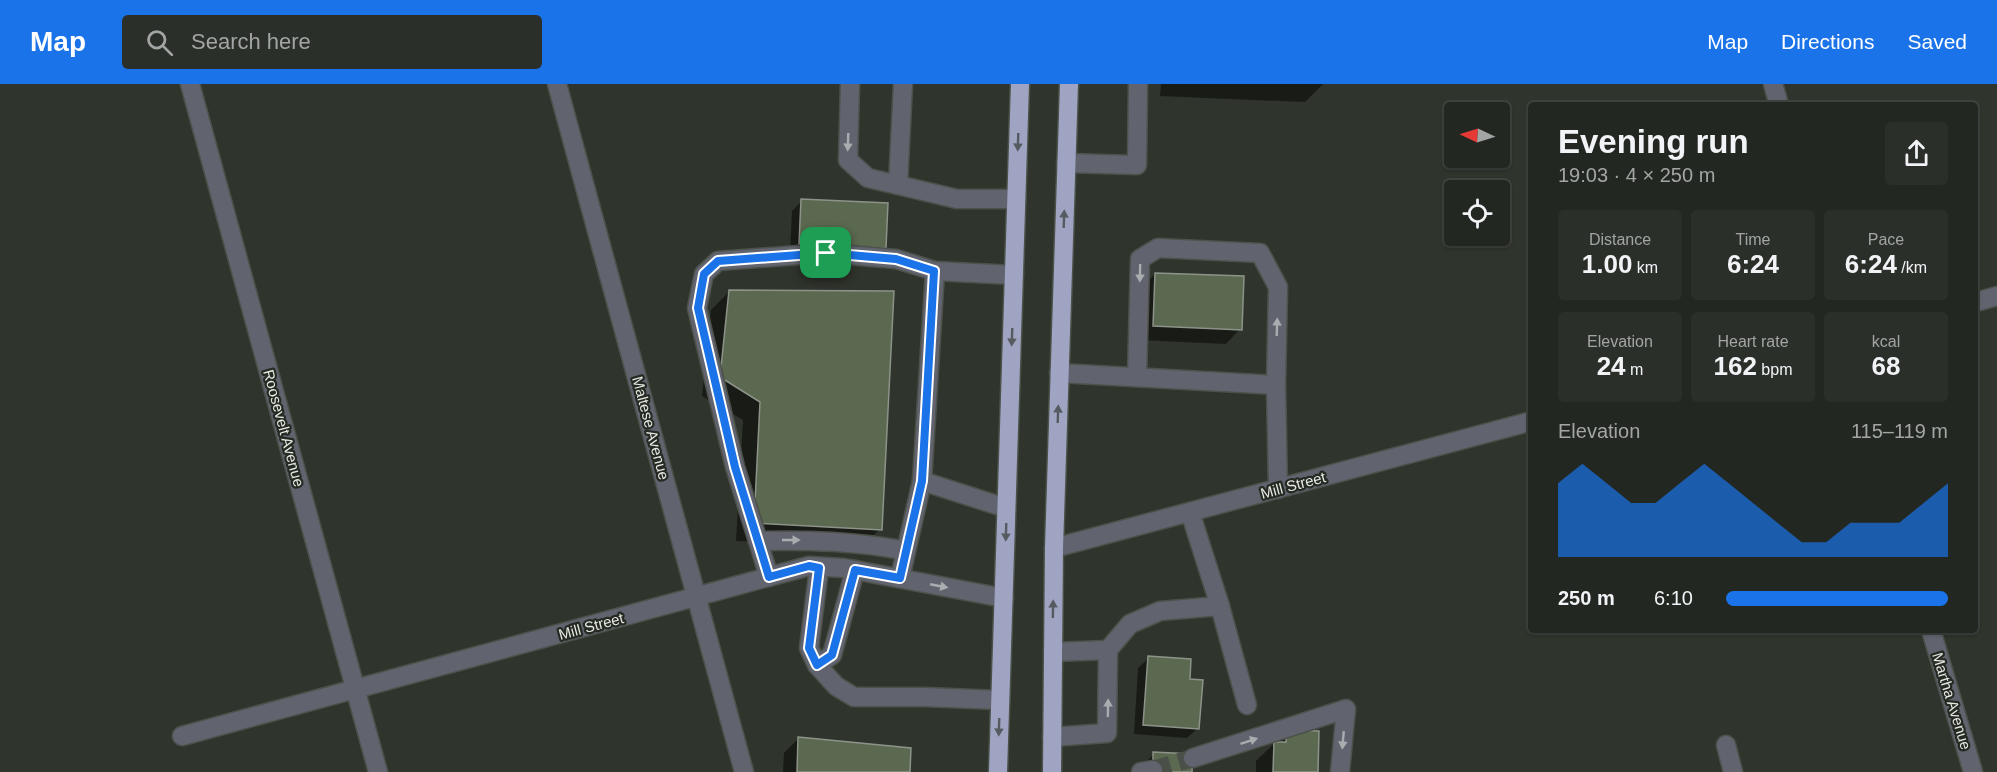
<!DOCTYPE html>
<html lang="en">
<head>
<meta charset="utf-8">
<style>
	:root { --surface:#232721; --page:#2b2f2a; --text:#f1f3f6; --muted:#a3a5a5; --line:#40443f; --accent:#1a73e8 }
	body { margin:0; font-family:Arial,sans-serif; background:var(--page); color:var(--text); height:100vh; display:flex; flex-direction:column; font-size:22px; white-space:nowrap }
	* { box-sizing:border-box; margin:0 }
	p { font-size:20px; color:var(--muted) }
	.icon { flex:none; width:33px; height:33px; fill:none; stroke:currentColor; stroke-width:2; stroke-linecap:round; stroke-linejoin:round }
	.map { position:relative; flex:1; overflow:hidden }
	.sheet { position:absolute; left:1528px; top:18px; width:450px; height:531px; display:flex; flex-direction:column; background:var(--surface); border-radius:6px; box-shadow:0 2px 4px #0004,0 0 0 2px var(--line) }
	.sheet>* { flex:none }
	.needle { width:39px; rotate:274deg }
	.controls { position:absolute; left:1444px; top:18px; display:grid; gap:12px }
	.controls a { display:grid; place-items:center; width:66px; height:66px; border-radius:6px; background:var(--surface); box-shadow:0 2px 4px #0004,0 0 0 2px var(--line); font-size:30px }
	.pin { position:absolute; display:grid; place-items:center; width:51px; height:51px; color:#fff; margin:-26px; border-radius:12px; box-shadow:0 3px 9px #0006 }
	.round { display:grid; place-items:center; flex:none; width:63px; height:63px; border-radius:6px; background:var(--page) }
	.headline { display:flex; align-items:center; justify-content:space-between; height:102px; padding:0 30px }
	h1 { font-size:33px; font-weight:600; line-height:45px }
	.figures { display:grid; grid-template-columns:repeat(3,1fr); gap:9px; height:102px; padding:6px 30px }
	.figures div { display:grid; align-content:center; border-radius:6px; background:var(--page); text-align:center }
	.figures b { font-size:26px; font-weight:600 }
	.figures small { font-size:16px; font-weight:400 }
	.figures p { font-size:16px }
	.chart { height:168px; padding:12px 30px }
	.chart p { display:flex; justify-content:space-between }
	.chart svg { width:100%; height:108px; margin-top:6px; fill:var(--accent); opacity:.7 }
	ul { padding:0 30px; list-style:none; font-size:20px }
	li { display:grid; grid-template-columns:96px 72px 1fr; align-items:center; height:45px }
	li i { height:15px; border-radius:8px; background:var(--accent) }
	header { display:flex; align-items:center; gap:36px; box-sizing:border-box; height:84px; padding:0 30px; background:var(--accent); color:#fff }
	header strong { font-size:28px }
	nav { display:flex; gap:33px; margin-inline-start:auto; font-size:21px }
	.search { width:420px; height:54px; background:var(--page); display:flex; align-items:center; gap:15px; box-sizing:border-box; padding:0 21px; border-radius:6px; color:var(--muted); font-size:22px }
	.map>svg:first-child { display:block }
	.shadow { fill:#0007 }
	.building { fill:#5a694f; stroke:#8d9389; stroke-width:1.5 }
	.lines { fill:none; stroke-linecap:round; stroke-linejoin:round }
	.minor-tunnel { stroke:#4a4f48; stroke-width:18; stroke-dasharray:18 9; stroke-linecap:butt }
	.minor-casing { stroke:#4c5149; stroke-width:21 }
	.highway-casing { stroke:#4c5149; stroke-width:21 }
	.minor { stroke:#61636f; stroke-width:18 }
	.highway { stroke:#9fa4c2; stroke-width:18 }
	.oneway { fill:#aaadaf }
	.oneway2 { fill:#565b62 }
	.route-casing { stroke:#fff; stroke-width:12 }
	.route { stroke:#1a73e8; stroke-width:8 }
	.labels { text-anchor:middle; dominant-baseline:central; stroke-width:4.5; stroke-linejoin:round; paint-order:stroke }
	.street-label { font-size:15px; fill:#e6e9e4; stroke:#252a22 }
</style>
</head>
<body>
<header>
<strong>Map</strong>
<div class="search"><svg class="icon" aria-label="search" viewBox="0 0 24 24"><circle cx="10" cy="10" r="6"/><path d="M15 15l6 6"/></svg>Search here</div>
<nav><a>Map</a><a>Directions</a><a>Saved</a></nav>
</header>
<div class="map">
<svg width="1997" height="688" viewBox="0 0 1997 688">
	<rect width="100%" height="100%" fill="#2f342c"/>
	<!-- shadow -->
	<g class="shadow">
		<path d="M1161,0h162l-18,18 -145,-6z"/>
		<path d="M802,117l83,46 -11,10 -84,-3 2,-43z"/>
		<path d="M1155,190l85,55 -14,15 -87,-4 2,-51z"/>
		<path d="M729,208l151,237 -18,18 -126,-6 7,-121 -41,-24 9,-86z"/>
		<path d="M1149,574l39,22 10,48 -11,10 -53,-4 4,-66z"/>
		<path d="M1287,647l29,41h-60v-11z"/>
		<path d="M798,655l111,33h-126l1,-19z"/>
		<path d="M1154,670l37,18h-55z"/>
	</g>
	<!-- building -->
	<g class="building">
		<path d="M801,115l87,4 -2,45 -87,-4z"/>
		<path d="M1155,189l89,3 -2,54 -89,-4z"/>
		<path d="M729,206l165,1 -12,239 -128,-7 6,-121 -40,-25z"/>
		<path d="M1148,572l43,3 -1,20 13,1 -4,49 -56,-4z"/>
		<path d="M1286,646l33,1 -1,41h-45l1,-30h12z"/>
		<path d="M798,653l113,11 -1,24h-113z"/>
		<path d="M1153,668l40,2 -1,18h-39z"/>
	</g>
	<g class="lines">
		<!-- minor-tunnel -->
		<path class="minor-tunnel" d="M1153,686l40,-12"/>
		<defs>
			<g id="minor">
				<path d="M190,0l188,688"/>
				<path d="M557,0l187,688"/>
				<path d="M850,0l-2,76 20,18 30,7 59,14h59"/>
				<path d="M1773,0l6,21"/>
				<path d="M1066,79l71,2 1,-81"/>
				<path d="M898,101l5,-101"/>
				<path d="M1976,218l21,-6"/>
				<path d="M1059,289l217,12"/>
				<path d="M1137,293l3,-118 18,-11 102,5 18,34 -2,98 2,104"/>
				<path d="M922,397l84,27"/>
				<path d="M758,457l11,36"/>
				<path d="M1054,464l478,-127"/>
				<path d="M906,467c-49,-10 -98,-11 -148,-10l-23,-74 -38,-159 7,-34 14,-13 108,-8 70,6 39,12 79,4"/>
				<path d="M819,484l-10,80 8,17 19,21 18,11h70l76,3"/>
				<path d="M900,494l22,-97 13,-210"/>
				<path d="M1220,522l27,99"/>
				<path d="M1931,546l42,142"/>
				<path d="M1108,566l22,-26 30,-13 60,-5 -30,-94"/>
				<path d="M817,581l15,-10 23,-85"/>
				<path d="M182,652l627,-170 35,2 160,30"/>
				<path d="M1052,653l55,-4 1,-83 -55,2"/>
				<path d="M1726,661l7,27"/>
				<path d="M1193,674l153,-49 -6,63"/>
				<path d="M1141,688l12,-2"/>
			</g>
			<g id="highway">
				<path d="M998,688l22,-688"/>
				<path d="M1052,688l2,-224 15,-464"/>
			</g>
		</defs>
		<!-- minor casing -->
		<use href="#minor" class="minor-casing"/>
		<!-- highway casing -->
		<use href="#highway" class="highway-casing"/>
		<!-- minor -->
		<use href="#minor" class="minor"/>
		<!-- highway -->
		<use href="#highway" class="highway"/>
	</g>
	<!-- one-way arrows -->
	<defs><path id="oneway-solid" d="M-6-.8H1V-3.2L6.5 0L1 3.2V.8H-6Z" transform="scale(1.5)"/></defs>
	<g class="oneway">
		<use href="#oneway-solid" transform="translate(848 58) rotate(92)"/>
		<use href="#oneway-solid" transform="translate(1140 189) rotate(91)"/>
		<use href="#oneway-solid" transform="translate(1277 243) rotate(-88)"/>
		<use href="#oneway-solid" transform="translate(791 456)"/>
		<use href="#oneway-solid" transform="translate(939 502) rotate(11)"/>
		<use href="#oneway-solid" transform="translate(1108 624) rotate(-89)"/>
		<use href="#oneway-solid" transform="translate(1343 656) rotate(95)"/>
		<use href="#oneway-solid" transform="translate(1249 657) rotate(-18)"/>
	</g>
	<g class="oneway2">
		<use href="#oneway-solid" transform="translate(1018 58) rotate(92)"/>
		<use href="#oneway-solid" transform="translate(1064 135) rotate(-88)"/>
		<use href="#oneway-solid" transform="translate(1012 253) rotate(92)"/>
		<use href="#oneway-solid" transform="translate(1058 330) rotate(-88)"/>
		<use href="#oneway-solid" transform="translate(1006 448) rotate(92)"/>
		<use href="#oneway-solid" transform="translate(1053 525) rotate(-89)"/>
		<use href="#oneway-solid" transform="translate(999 643) rotate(92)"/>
	</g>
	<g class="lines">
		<defs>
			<path id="route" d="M826,169l70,6 38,12 -12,210 -22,97 -45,-8 -23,85 -15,10 -8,-17 10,-80 -10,-2 -40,11 -34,-110 -37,-159 6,-34 14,-13z"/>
		</defs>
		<!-- route casing -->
		<use href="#route" class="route-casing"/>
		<!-- route -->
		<use href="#route" class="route"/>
	</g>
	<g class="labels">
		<!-- street labels -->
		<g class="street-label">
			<text transform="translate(284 344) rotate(75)">Roosevelt Avenue</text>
			<text transform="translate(651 344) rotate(75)">Maltese Avenue</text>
			<text transform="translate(1293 401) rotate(-15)">Mill Street</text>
			<text transform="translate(591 542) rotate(-15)">Mill Street</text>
			<text transform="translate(1952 617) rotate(73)">Martha Avenue</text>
		</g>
	</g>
</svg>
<div class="controls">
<a><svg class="needle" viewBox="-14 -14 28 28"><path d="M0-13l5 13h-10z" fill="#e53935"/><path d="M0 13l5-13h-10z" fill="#a3a5a5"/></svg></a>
<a><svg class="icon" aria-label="locate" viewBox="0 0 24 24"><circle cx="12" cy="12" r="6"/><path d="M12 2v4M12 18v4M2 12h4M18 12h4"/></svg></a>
</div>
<div class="pin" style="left:826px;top:169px;background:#1e9e55"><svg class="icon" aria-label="arrive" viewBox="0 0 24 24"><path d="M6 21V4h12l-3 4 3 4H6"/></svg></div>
<section class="sheet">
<div class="headline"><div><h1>Evening run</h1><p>19:03 · 4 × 250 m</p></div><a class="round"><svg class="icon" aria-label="share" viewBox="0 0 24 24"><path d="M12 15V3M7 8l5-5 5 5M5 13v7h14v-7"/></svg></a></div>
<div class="figures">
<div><p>Distance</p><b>1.00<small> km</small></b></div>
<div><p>Time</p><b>6:24</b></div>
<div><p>Pace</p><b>6:24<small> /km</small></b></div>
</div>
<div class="figures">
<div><p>Elevation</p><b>24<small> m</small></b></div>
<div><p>Heart rate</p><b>162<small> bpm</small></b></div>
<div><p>kcal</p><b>68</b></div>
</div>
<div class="chart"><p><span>Elevation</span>115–119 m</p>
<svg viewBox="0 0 160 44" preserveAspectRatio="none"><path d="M0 44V14L10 6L20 14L30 22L40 22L50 14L60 6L70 14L80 22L90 30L100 38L110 38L120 30L130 30L140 30L150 22L160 14V44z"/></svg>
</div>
<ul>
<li><b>250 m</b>6:10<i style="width:100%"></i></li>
</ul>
</section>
</div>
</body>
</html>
